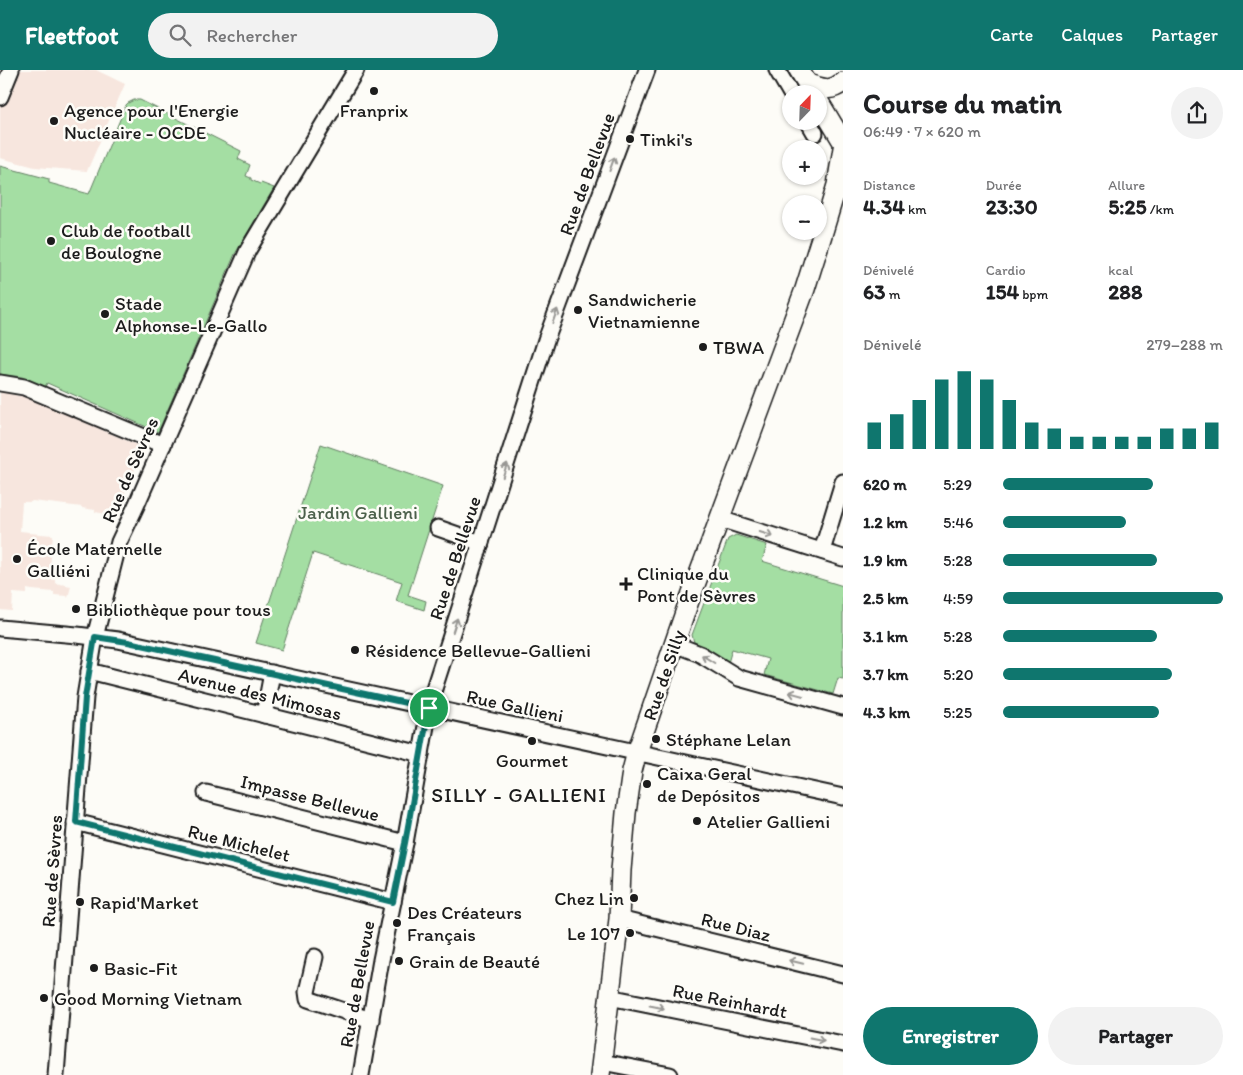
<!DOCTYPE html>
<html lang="fr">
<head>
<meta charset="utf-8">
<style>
	:root { --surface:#fff; --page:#f2f2f2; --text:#202124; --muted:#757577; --accent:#0f766e }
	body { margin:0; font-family:Itim,sans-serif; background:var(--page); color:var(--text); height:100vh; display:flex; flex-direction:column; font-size:19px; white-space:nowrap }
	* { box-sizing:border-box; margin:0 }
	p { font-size:16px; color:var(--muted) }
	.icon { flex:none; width:28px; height:28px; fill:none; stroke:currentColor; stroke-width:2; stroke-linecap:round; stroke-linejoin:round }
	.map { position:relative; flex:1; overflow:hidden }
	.sheet { display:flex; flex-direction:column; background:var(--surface); width:400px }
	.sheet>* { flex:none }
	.needle { width:32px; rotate:23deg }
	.controls { position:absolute; left:782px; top:15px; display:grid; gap:10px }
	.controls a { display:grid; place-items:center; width:45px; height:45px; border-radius:50%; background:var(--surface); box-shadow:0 1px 4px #0004; font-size:25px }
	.pin { position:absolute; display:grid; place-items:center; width:42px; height:42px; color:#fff; margin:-21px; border:2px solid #fff; border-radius:50%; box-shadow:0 1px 5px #0007 }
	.round { display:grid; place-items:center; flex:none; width:52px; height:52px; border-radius:26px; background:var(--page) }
	.summary { display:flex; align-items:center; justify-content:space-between; height:85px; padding:0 20px }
	h1 { font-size:28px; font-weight:800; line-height:38px }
	.figures { display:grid; grid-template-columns:repeat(3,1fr); gap:8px; height:85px; padding:5px 20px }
	.figures div { display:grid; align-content:center }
	.figures b { font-size:21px; font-weight:800 }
	.figures small { font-size:14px; font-weight:400 }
	.figures p { font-size:14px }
	.chart { height:140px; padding:10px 20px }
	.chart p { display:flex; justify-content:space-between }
	.chart svg { width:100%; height:90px; margin-top:5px; stroke:var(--accent); stroke-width:6 }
	.action { display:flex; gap:10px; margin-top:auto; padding:10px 20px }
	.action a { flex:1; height:58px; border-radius:30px; background:var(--accent); color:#fff; font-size:20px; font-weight:800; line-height:58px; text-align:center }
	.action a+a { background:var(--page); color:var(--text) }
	ul { padding:0 20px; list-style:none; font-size:16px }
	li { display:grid; grid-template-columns:80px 60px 1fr; align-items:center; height:38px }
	li i { height:12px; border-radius:6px; background:var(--accent) }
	header { display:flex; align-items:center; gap:30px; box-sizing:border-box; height:70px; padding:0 25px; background:var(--accent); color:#fff }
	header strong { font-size:24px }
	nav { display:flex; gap:28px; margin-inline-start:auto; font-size:18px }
	.search { width:350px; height:45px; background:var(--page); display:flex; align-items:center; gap:12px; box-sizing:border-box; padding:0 18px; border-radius:28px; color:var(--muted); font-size:19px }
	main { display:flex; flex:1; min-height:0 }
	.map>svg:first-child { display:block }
	.built { fill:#f7e6de }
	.green { fill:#a4dea3; stroke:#607d60 }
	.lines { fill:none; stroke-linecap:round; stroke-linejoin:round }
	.minor-casing { stroke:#1c1c1c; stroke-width:19 }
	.major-casing { stroke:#1c1c1c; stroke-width:22 }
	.minor { stroke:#fdfcf7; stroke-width:15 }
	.major { stroke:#fdfcf7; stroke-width:19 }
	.oneway { stroke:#989794 }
	.route-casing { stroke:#fff; stroke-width:10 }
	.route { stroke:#0f766e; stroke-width:6 }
	.poi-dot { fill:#1c1c1c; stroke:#fdfcf7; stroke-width:2 }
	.labels { text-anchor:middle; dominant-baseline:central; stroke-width:5; stroke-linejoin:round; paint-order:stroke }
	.poi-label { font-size:19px; fill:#1c1c1c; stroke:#fdfcf7; text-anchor:start }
	.street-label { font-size:19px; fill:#1c1c1c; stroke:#fdfcf7 }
	.park-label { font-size:19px; fill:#4c604b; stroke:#fdfcf7 }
	.quarter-label { font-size:21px; letter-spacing:1px; fill:#1c1c1c; stroke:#fdfcf7 }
</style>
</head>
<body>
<header>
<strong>Fleetfoot</strong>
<div class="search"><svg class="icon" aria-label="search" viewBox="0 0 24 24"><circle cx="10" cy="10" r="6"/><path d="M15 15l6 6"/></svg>Rechercher</div>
<nav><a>Carte</a><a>Calques</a><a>Partager</a></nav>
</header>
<main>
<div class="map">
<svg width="843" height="1005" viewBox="0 0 843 1005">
	<rect width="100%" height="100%" fill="#fdfcf7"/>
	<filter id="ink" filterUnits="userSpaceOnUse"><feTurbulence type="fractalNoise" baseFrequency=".02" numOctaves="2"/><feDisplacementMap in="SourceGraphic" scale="10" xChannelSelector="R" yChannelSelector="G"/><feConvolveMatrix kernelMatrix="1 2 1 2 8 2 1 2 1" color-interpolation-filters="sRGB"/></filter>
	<g filter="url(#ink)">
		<!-- built -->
		<g class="built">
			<path d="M0,0h96l29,14 -38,87 -52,-4 -35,-9z"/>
			<path d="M0,321l19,5 1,-1 7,1 7,3v1l110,48 -25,59 -7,8 -17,-3v-2l-13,-2v-1l-50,-6 -1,1h-9l-2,29 9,1v1l24,2 -4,44 6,1v3l16,3 -3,12 -1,-2 -13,-1v-3l-22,-2 -5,-1v5l-14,-1 -1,18 -12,-1z"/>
		</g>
		<!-- green -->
		<g class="green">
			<path d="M134,30h6l101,51 -3,8 12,6 -4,11 5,2v2l9,4 1,-1 13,5 -39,66 -77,178 -111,-49 -2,4 -23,-10 -22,-3v-208l49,13v4l40,11 37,-89 2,-2z"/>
			<path d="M321,374l122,42 -35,109 18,6 -2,9 -28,-9 6,-19 -89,-29 -31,97 -26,-7z"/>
			<path d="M736,465l31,10 -5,16 81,25v93l-5,-1 -5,16 -69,-19 4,-16 -36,-10 -4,14 -19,-13 -15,-8 -2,-7 36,-96z"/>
		</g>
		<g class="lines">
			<defs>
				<g id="minor">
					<path d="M777,0l14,24"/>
					<path d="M0,27l11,-27"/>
					<path d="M808,51l7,12"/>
					<path d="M0,313l24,4 139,58"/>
					<path d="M720,449l123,39"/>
					<path d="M438,458l43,15"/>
					<path d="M822,481l21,-69"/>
					<path d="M0,558l77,7 41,5 725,157"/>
					<path d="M674,574l26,10 39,24 104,29"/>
					<path d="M89,601l332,83"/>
					<path d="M264,645l8,-42"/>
					<path d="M206,723l199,50"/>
					<path d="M75,752l318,80"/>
					<path d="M619,849l224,55"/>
					<path d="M315,887l-8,35 1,7 63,21"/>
					<path d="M609,927l234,47"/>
					<path d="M602,992l68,13"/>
					<path d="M56,1005l29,-378 10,-60 24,-95 17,-36 112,-256 108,-180"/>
					<path d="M361,1005l20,-115 24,-117 26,-145 115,-358 101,-270"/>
				</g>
				<g id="major">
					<path d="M799,0l15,24"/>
					<path d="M808,14c15,4 21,9 35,-2"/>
					<path d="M819,32l24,40"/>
					<path d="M600,1005l19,-156 2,-49 5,-57 6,-42 5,-19 52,-151 116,-312 17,-54 15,-50 6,-37"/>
				</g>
			</defs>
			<!-- minor casing -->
			<use href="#minor" class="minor-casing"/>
			<!-- major casing -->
			<use href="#major" class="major-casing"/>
			<!-- minor -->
			<use href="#minor" class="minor"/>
			<!-- major -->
			<use href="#major" class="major"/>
		</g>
		<!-- one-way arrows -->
		<defs><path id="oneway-shaft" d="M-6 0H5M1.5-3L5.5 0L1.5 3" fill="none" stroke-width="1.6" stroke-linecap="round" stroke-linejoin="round" transform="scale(1.25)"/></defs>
		<g class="oneway">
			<use href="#oneway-shaft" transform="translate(612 94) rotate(-70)"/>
			<use href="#oneway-shaft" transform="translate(555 246) rotate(-70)"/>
			<use href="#oneway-shaft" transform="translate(505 400) rotate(-72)"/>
			<use href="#oneway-shaft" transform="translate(766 464) rotate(17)"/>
			<use href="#oneway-shaft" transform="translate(455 555) rotate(-72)"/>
			<use href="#oneway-shaft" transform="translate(708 589) rotate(-148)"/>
			<use href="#oneway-shaft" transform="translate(796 624) rotate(-165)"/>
			<use href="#oneway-shaft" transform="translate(796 892) rotate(-166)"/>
			<use href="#oneway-shaft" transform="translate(657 937) rotate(11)"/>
			<use href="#oneway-shaft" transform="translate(817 969) rotate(11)"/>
		</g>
	</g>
	<g class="lines" filter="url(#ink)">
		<defs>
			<path id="route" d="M95,567l33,5 301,66 -24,135 -12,59 -317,-80 9,-125z"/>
		</defs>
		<!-- route casing -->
		<use href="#route" class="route-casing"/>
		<!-- route -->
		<use href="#route" class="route"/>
	</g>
	<!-- markers -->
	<g class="poi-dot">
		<circle cx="374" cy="21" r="5"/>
		<circle cx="54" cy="51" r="5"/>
		<circle cx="630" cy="69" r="5"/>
		<circle cx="51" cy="171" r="5"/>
		<circle cx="578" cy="240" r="5"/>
		<circle cx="105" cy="244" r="5"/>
		<circle cx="703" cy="277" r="5"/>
		<circle cx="17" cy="489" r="5"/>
		<path d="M623.5 506.5h5v5h5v5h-5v5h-5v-5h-5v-5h5z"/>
		<circle cx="76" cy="539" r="5"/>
		<circle cx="355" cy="580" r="5"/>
		<circle cx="656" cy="669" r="5"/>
		<circle cx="532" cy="671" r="5"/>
		<circle cx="647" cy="714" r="5"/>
		<circle cx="697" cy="751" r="5"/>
		<circle cx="634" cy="828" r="5"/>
		<circle cx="80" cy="832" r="5"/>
		<circle cx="397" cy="853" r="5"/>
		<circle cx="630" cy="863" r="5"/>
		<circle cx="399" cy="891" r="5"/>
		<circle cx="94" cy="898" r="5"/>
		<circle cx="44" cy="928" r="5"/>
	</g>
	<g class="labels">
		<!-- poi labels -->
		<g class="poi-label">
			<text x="64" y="40">Agence pour l'Energie<tspan x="64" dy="22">Nucléaire - OCDE</tspan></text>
			<text x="374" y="40" text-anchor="middle">Franprix</text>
			<text x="640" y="69">Tinki's</text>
			<text x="61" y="160">Club de football<tspan x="61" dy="22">de Boulogne</tspan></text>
			<text x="588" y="229">Sandwicherie<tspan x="588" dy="22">Vietnamienne</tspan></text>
			<text x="115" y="233">Stade<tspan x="115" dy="22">Alphonse-Le-Gallo</tspan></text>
			<text x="713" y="277">TBWA</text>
			<text x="27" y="478">École Maternelle<tspan x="27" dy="22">Galliéni</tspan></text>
			<text x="637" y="503">Clinique du<tspan x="637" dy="22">Pont de Sèvres</tspan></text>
			<text x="86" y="539">Bibliothèque pour tous</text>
			<text x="365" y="580">Résidence Bellevue-Gallieni</text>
			<text x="666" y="669">Stéphane Lelan</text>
			<text x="532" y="690" text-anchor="middle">Gourmet</text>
			<text x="657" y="703">Caixa Geral<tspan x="657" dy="22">de Depósitos</tspan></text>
			<text x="707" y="751">Atelier Gallieni</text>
			<text x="624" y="828" text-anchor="end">Chez Lin</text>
			<text x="90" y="832">Rapid'Market</text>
			<text x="407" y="842">Des Créateurs<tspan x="407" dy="22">Français</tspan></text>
			<text x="620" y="863" text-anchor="end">Le 107</text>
			<text x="409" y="891">Grain de Beauté</text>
			<text x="104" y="898">Basic-Fit</text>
			<text x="54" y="928">Good Morning Vietnam</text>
		</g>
		<!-- street labels -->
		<g class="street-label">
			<text transform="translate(587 104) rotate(-70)">Rue de Bellevue</text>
			<text transform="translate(130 400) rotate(-66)">Rue de Sèvres</text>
			<text transform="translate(455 488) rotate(-72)">Rue de Bellevue</text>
			<text transform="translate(664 605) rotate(-71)">Rue de Silly</text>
			<text transform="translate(260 624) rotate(14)">Avenue des Mimosas</text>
			<text transform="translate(515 636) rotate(12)">Rue Gallieni</text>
			<text transform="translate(310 728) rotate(14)">Impasse Bellevue</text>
			<text transform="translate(239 773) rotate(14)">Rue Michelet</text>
			<text transform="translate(52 801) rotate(-86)">Rue de Sèvres</text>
			<text transform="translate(736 857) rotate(14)">Rue Diaz</text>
			<text transform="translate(357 914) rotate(-80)">Rue de Bellevue</text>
			<text transform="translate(730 931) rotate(11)">Rue Reinhardt</text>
		</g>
		<!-- park labels -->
		<g class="park-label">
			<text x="358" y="442">Jardin Gallieni</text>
		</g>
		<!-- quarter labels -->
		<g class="quarter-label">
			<text x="519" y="724">SILLY - GALLIENI</text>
		</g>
	</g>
</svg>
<div class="controls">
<a><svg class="needle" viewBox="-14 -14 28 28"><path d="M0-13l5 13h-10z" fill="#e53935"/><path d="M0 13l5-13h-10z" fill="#757577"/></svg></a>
<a>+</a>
<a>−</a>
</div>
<div class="pin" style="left:429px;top:638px;background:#1e9e55"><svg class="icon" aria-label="arrive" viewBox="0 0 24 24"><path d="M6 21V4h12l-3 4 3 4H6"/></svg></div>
</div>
<section class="sheet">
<div class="summary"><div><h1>Course du matin</h1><p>06:49 · 7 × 620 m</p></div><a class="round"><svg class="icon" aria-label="share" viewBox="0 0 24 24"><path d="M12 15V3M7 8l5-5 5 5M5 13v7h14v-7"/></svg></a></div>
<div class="figures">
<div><p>Distance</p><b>4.34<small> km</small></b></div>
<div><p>Durée</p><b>23:30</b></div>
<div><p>Allure</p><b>5:25<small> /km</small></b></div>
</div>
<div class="figures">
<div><p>Dénivelé</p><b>63<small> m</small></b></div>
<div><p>Cardio</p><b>154<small> bpm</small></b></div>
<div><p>kcal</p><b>288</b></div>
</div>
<div class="chart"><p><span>Dénivelé</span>279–288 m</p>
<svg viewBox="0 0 160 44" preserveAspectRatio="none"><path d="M5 44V31M15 44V27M25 44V20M35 44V10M45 44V6M55 44V10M65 44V20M75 44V31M85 44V34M95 44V38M105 44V38M115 44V38M125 44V38M135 44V34M145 44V34M155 44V31"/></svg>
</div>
<ul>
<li><b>620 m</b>5:29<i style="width:68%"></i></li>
<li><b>1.2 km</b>5:46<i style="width:56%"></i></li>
<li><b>1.9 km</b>5:28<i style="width:70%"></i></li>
<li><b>2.5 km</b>4:59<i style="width:100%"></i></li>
<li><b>3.1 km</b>5:28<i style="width:70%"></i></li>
<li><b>3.7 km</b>5:20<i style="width:77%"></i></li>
<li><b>4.3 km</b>5:25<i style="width:71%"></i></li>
</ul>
<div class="action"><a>Enregistrer</a><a>Partager</a></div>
</section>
</main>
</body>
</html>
